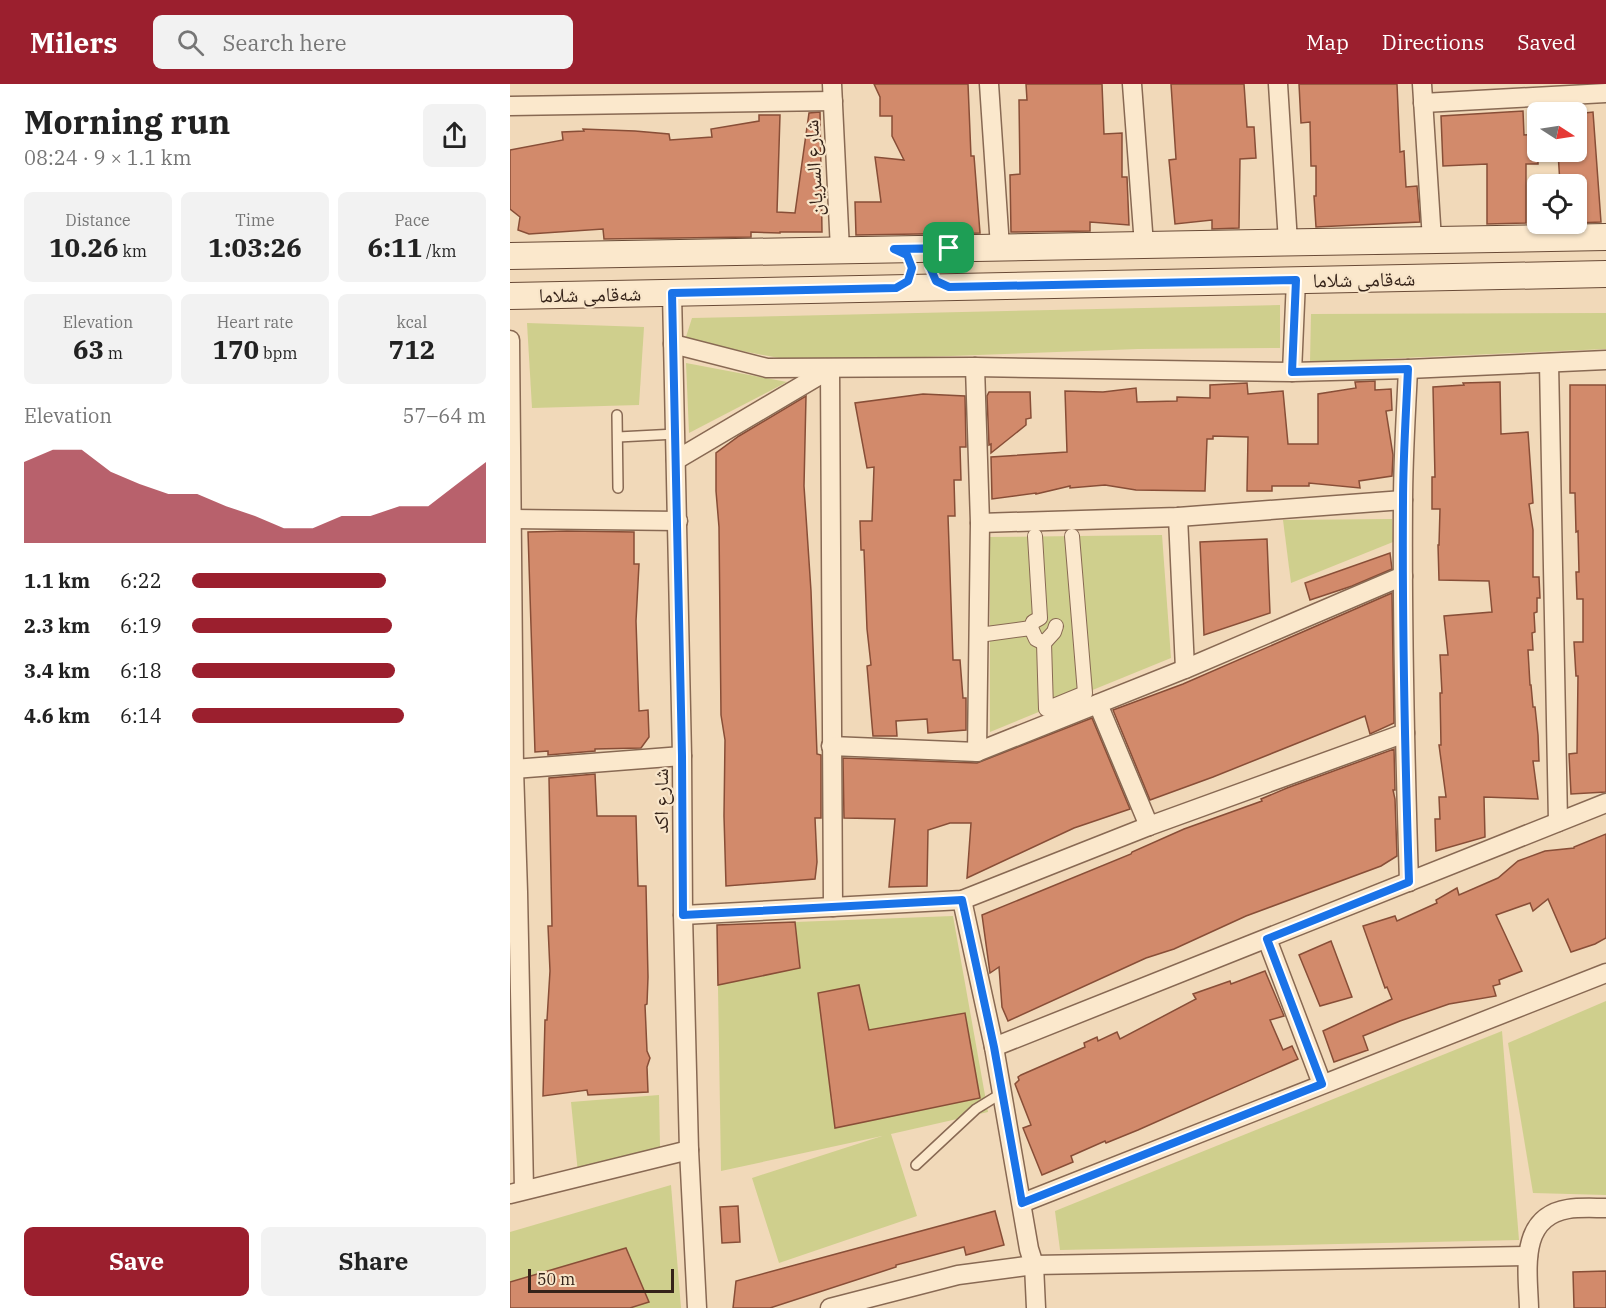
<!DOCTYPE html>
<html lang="en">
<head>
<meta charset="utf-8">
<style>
	:root { --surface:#fff; --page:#f2f2f2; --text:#222; --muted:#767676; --accent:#9b1f2e }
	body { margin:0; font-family:"IBM Plex Serif","Noto Naskh Arabic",serif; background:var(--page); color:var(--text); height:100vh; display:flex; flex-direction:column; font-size:22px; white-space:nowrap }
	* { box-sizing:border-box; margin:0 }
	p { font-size:20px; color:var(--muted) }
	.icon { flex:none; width:33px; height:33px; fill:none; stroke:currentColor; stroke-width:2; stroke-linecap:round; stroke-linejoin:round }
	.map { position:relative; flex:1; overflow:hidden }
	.sheet { display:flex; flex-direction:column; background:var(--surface); width:510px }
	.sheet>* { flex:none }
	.needle { width:39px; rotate:102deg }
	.buttons { position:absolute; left:1017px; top:18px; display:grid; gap:12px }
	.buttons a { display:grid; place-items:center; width:60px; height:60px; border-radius:9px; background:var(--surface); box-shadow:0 2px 4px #0004; font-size:30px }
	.scale { position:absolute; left:18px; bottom:15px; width:146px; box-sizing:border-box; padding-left:6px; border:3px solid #352319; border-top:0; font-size:16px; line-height:21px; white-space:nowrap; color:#352319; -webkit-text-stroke:4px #f8e5c9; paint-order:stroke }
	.pin { position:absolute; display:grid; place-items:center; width:51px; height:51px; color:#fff; margin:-26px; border-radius:12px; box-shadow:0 3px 9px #0006 }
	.round { display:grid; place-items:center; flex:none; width:63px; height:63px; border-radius:9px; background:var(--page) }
	.summary { display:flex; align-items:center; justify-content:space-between; height:102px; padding:0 24px }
	h1 { font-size:33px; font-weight:700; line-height:45px }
	.metrics { display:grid; grid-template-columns:repeat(3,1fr); gap:9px; height:102px; padding:6px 24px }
	.metrics div { display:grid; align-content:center; border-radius:9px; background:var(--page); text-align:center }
	.metrics b { font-size:26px; font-weight:700 }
	.metrics small { font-size:16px; font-weight:400 }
	.metrics p { font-size:16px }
	.chart { height:168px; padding:12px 24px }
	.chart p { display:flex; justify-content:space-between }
	.chart svg { width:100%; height:108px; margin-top:6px; fill:var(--accent); opacity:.7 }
	.primary-button { display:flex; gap:12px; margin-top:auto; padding:12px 24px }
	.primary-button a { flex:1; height:69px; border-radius:9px; background:var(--accent); color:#fff; font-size:24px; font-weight:700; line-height:69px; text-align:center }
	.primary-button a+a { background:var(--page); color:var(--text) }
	ul { padding:0 24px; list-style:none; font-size:20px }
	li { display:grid; grid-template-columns:96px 72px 1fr; align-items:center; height:45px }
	li i { height:15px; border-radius:8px; background:var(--accent) }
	header { display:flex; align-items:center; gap:36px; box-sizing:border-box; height:84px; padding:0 30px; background:var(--accent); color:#fff }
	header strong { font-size:28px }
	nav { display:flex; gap:33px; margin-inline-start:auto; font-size:21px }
	.search { width:420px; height:54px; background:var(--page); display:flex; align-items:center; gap:15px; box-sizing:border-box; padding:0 21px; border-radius:9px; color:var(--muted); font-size:22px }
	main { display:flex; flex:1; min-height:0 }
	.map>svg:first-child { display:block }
	.green { fill:#cfcf8d }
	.building { fill:#d28a6b; stroke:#884e37; stroke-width:1.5 }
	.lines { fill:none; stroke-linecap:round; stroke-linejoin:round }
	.service-casing { stroke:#886953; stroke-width:12 }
	.pedestrian-casing { stroke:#886953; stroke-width:16 }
	.minor-casing { stroke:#886953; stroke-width:21 }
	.secondary-casing { stroke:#694a36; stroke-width:28 }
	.service { stroke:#fbe8cc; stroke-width:9 }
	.pedestrian { stroke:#fbe8cc; stroke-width:14 }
	.minor { stroke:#fbe8cc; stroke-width:18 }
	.secondary { stroke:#fbe8cc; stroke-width:26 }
	.route-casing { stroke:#fff; stroke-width:12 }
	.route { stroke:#1a73e8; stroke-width:8 }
	.labels { text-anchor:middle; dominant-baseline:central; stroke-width:4.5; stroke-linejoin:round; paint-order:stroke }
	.street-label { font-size:20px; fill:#352319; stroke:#f8e5c9 }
</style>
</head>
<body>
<header>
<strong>Milers</strong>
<div class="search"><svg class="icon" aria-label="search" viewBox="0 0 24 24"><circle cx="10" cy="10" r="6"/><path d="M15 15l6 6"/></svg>Search here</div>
<nav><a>Map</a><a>Directions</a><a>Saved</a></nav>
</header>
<main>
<section class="sheet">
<div class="summary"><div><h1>Morning run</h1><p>08:24 · 9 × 1.1 km</p></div><a class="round"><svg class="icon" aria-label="share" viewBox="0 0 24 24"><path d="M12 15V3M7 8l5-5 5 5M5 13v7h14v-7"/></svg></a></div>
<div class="metrics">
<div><p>Distance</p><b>10.26<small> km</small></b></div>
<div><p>Time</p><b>1:03:26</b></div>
<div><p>Pace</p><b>6:11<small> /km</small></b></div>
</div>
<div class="metrics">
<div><p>Elevation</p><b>63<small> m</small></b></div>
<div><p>Heart rate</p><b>170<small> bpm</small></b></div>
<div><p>kcal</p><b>712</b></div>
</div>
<div class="chart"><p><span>Elevation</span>57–64 m</p>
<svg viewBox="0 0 160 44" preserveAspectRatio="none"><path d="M0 44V11L10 6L20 6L30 15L40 20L50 24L60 24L70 29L80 33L90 38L100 38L110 33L120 33L130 29L140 29L150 20L160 11V44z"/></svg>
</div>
<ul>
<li><b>1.1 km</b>6:22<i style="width:66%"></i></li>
<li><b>2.3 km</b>6:19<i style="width:68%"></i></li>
<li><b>3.4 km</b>6:18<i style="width:69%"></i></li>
<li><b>4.6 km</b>6:14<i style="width:72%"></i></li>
</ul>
<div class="primary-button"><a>Save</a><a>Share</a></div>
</section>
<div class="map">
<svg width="1096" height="1224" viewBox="0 0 1096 1224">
	<rect width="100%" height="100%" fill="#f1d9b9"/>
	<!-- green -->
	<g class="green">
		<path d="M770,221v43l-142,1 -240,9h-119l-94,-18 7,-22z"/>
		<path d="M1096,229v36l-296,13 1,-48z"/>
		<path d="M17,239l117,4 -5,78 -107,3z"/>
		<path d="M176,279l101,19 -98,51z"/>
		<path d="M882,435l1,23 -102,41 -8,-63z"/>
		<path d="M652,451l9,123 -181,74v-195z"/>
		<path d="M443,832l35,196 -97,22 26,82 -138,47 -27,-85 130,-42 -161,35 -4,-246z"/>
		<path d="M1096,917v194l-73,-2 -25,-150z"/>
		<path d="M992,947l17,209 -459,10 -5,-39z"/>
		<path d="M149,1011l1,52 -82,26 -7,-71z"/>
		<path d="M161,1101l10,123h-171v-76z"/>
	</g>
	<!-- building -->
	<g class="building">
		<path d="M364,0h94l3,72h3l6,77 -124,2 -1,-33h26l-6,-45 29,3 -12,-24v-20h-12v-19z"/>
		<path d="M516,0h76l2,50 18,-1v44h5l2,48 -39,-3v9l-79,1 -1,-57 10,-1 -1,-74h8z"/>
		<path d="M661,0h73l3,43h7l2,31 -16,1 -1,69 -27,1v-9l-37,4 -6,-64 7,-1z"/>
		<path d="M789,0h98l3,68 4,-1 2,36 11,-1 3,36 -104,5 -2,-31h2v-30h-5l-1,-44 -9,1z"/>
		<path d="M1013,27l1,24 14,-1v30h-12v59l-39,1v-60l-44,2 -2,-50z"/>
		<path d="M310,28l2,120h-42v1l-29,-1v5l-147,2 -1,-10 -74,5 -11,-4 2,-13 -10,-8v-59l53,-10 -1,-8 22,-1 -1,-2 52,2 34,3 1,6 42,-3 -1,-8 48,-8v-6h21l-3,97 18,1 14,-100z"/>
		<path d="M1083,28l8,110 -25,1v-39h-16l-2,-32h18v-38z"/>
		<path d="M865,297v9l16,-1 1,21 -6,1 7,44 -1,21 -33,5 1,7 -51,-5v3h-37v5h-25l1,-54 -35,-1v3h-6l-2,52 -69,-1 -31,-5 -35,3v-2l-34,8v-1l-44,6 -1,-42 76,-5 -2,-61 38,1 33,-4 1,14 40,-1v-4l33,1v-13l37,-2 1,11 35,-3 5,53h30v-50l38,-6 -1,-6z"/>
		<path d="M990,298l1,52 27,-2 5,71 -4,1 4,26v47h6l1,21h-3v14l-3,1 1,19 -3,1 1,17h-5l2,35h1l2,22h2l3,28 1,26h-6l5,38 -54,-2 1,40 -49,14 -1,-32h5l-1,-22h7l-7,-52h2l-1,-52h2l-2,-38h8l-4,-39 48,-4 -3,-31 -50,-1 -1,-35h1l1,-36h-8v-32h3l-2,-90 31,-2 -1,-2z"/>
		<path d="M1060,301h36v407l-35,2 -2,-40 8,-1 1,-77h-2l-2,-34h9v-43h-6l-1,-27h3l-1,-41 -2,1 -1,-39h-5z"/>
		<path d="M479,308h41l1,26 -5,1v6l-35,28v-9l-2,1 -2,-49z"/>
		<path d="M413,310l42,2 1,51h-6l1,33h-7l1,36h-7l5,144h7l3,38h3v32l-38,3 -1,-14 -31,2 1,15h-24l-6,-70 4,-1 -4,-36 -3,-79h-3l-1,-29h12l2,-54 -7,1 -12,-65z"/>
		<path d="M296,312l-2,90 7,105 6,163 4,1v63h-6l2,44 -2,17 -89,7 -2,-70 1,-76 -4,-25 -2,-188 -3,-36v-38l23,-17z"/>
		<path d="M57,447l67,1v32h5l-3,57 3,90 9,-1 1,27 -8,11 -46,1v2l-47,4v-4l-13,1 -7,-220z"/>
		<path d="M757,455l3,74 -66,22 -4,-93z"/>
		<path d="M880,469l2,16 -40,17 -42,14 -5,-17z"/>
		<path d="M882,509l2,130 -24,11 -5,-18 -152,61 -63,23 -37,-90 70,-26z"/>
		<path d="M582,634l38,91 -56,19 -107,50 4,-55h-21l-22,7 -1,56 -38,1 6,-68 -51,-1 -1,-60 134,5z"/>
		<path d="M884,665l1,41h-2l2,9 2,57 -16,10 -135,50 -72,33 -28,9 -138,63 -6,-14 -3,-40 -9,6 -8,-58 149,-61 1,-2 52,-23 78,-28 -1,-2 26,-11z"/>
		<path d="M85,690l2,42h39l2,70h8l2,91 -1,27 -2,1 2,46 3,7 -3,9 1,25 -60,3 -1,-5 -44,6 2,-76h2l3,-49 -2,-45h4l-3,-148z"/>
		<path d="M1096,750v104l-11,6 -24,8 -23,-53 -15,12 -3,-8 -34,12 26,56 -23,9 1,4 -7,2 3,10 -47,8 -49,17 -37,15 5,14 -34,12 -11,-31 69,-32 -5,-12 -2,1 -22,-62 32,-10 2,5 40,-18 -1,-3 21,-12 2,7 39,-17 20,-17 27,-10 29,-3v-1z"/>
		<path d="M285,838l5,46 -82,17 -1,-60z"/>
		<path d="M821,857l21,56 -32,9 -21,-51z"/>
		<path d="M755,887l19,45 -14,4 13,30 9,-4 6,13 -160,71 -32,13 -1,-2 -34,15 2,6 -31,13 -19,-47 8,-3 -16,-41 4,-4 -1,-3 3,-2 64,-28 -1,-4 13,-6 1,4 19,-9 3,7 76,-40 -3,-5 37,-13 1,3z"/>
		<path d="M349,901l10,45 96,-17 15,85 -145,30 -17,-135z"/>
		<path d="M228,1122l2,36 -18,1 -2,-36z"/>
		<path d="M485,1127l9,34 -38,10 -2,-8 -68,18v2l-126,41h-37l3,-27z"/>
		<path d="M116,1164l23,54 -19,6h-120v-26z"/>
		<path d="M1096,1187v37h-32l-1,-36z"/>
	</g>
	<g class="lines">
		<defs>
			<g id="service">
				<path d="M107,331l1,73"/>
				<path d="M108,353l58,-3"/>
				<path d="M406,1081l60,-56 26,-16"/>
			</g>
			<g id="pedestrian">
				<path d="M525,452l5,82 -7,4 -2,6 5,11 8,4 10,-11 2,-6"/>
				<path d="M469,551l52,-7"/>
				<path d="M534,559l2,66 39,-16 -13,-157"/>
			</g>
			<g id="minor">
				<path d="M322,0l8,166"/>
				<path d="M479,0l11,163"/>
				<path d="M622,0l12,161"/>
				<path d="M768,0l10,158"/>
				<path d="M912,0l10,156"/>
				<path d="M913,19l183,-10"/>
				<path d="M0,22l323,-5"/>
				<path d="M162,209l10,463 1,159 6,235 8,158"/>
				<path d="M0,256l4,429 4,123 6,297"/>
				<path d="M163,260l94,24 208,-1 317,5 116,-3 198,-9"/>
				<path d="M1039,279l9,459"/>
				<path d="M465,283l5,156 -3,229"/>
				<path d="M320,285l3,538"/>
				<path d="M898,285c-2,45 -5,89 -5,133 -1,127 2,253 6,380"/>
				<path d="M782,288l4,-92"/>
				<path d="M166,376l154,-91"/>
				<path d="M668,433l7,152"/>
				<path d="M2,435l166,2"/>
				<path d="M470,439l198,-6 225,-17"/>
				<path d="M588,620l51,122"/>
				<path d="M321,662l146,6 208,-83 218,-93"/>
				<path d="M4,685l168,-13"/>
				<path d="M452,816l32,147 35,202 5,16 2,43"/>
				<path d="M173,831l279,-15 187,-74 256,-93"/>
				<path d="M757,855l55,145"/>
				<path d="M484,963l612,-244"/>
				<path d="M0,1110l179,-44"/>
				<path d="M512,1119l584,-230"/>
				<path d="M320,1224l128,-33 76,-10 494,-9"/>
				<path d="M1019,1224c-1,-36 -11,-91 39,-99 12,-2 26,-1 38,-1"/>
			</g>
			<g id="secondary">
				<path d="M0,172l1096,-19"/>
				<path d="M0,212l1096,-22"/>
			</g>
		</defs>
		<!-- service casing -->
		<use href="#service" class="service-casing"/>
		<!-- pedestrian casing -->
		<use href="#pedestrian" class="pedestrian-casing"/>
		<!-- minor casing -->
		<use href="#minor" class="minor-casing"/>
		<!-- secondary casing -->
		<use href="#secondary" class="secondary-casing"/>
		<!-- service -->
		<use href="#service" class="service"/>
		<!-- pedestrian -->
		<use href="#pedestrian" class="pedestrian"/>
		<!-- minor -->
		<use href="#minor" class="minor"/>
		<!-- secondary -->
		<use href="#secondary" class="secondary"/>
	</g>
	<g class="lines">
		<defs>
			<path id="route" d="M439,164c-11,3 -16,9 -19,19l6,14 13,6 347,-7 -4,92 116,-3c-2,45 -5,89 -5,133 -1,127 2,253 6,380l-142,57 55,145 -300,119 -28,-156 -32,-147 -279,15 -1,-159 -10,-463 224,-5 12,-7 4,-13 -5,-13 -13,-6z"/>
		</defs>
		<!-- route casing -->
		<use href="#route" class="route-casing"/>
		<!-- route -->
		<use href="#route" class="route"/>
	</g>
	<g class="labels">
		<!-- street labels -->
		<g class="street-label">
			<text transform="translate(303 84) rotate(-93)">شارع السريان</text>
			<text transform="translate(854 195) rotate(-1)">شەقامی شلاما</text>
			<text transform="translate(80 210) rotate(-1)">شەقامی شلاما</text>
			<text transform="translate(150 717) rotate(-90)">شارع اكد</text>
		</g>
	</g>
</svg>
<div class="buttons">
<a><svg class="needle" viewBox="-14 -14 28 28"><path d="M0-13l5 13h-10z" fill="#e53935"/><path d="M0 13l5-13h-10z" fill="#767676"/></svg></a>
<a><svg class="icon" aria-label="locate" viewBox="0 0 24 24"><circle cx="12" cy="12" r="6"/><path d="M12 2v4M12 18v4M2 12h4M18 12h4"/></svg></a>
</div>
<div class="scale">50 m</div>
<div class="pin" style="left:439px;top:164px;background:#1e9e55"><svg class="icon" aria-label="arrive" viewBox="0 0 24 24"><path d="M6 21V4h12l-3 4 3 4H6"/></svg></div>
</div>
</main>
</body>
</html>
